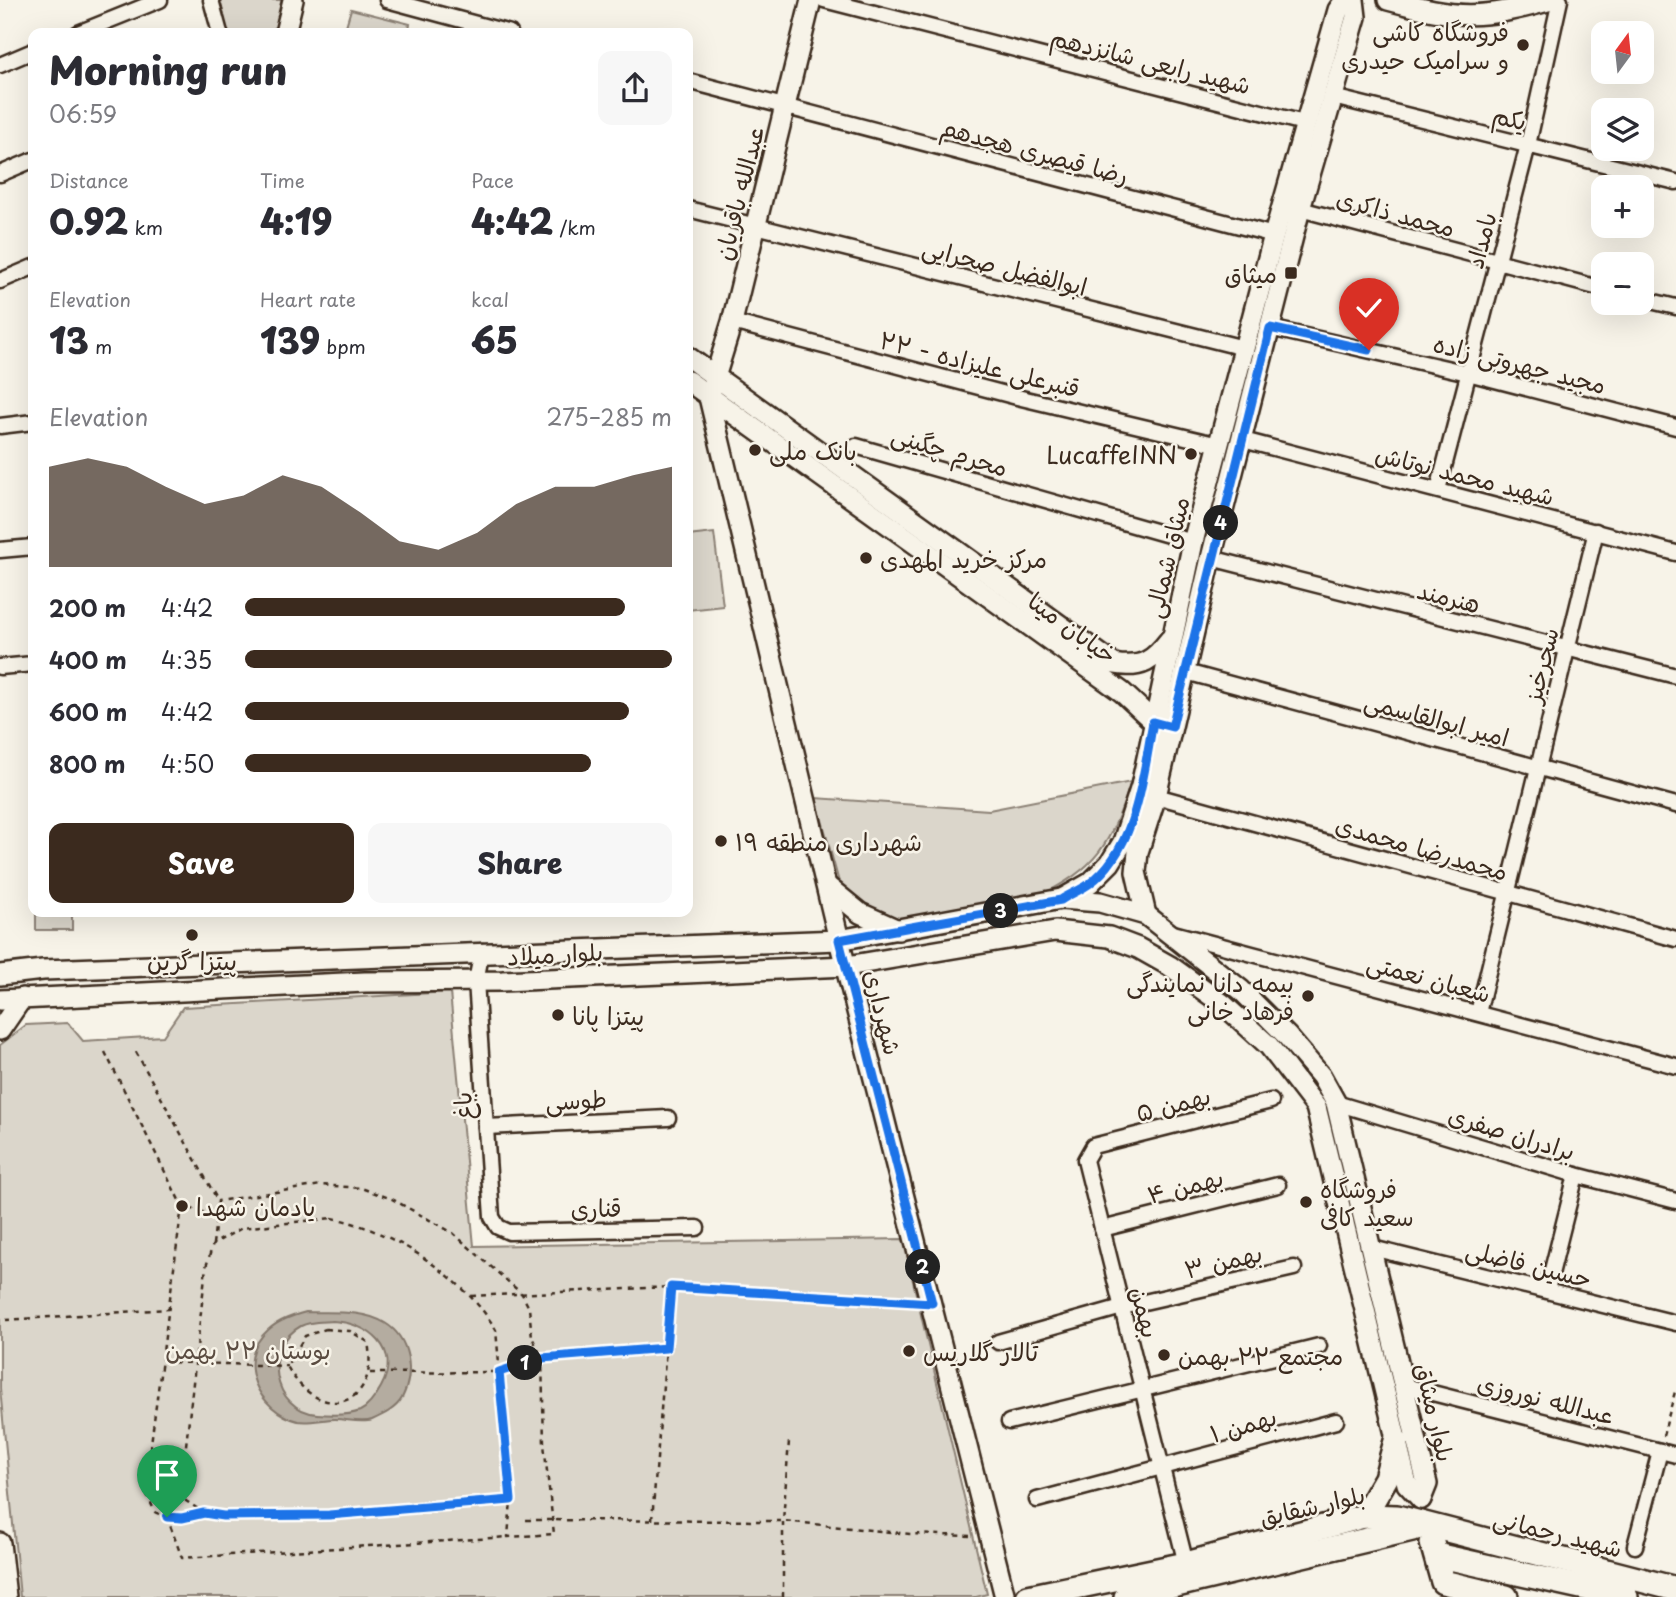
<!DOCTYPE html>
<html lang="en">
<head>
<meta charset="utf-8">
<style>
	:root { --surface:#fff; --page:#f7f7f7; --text:#2b2b33; --muted:#7c7c81; --accent:#3b2a1e }
	body { margin:0; font-family:"Playpen Sans","Playpen Sans Arabic",sans-serif; background:var(--page); color:var(--text); height:100vh; display:flex; flex-direction:column; font-size:26px; white-space:nowrap }
	* { box-sizing:border-box; margin:0 }
	p { font-size:23px; color:var(--muted) }
	.icon { flex:none; width:38px; height:38px; fill:none; stroke:currentColor; stroke-width:2; stroke-linecap:round; stroke-linejoin:round }
	.map { position:relative; flex:1; overflow:hidden }
	.drawer { position:absolute; left:28px; top:28px; width:665px; height:889px; display:flex; flex-direction:column; background:var(--surface); border-radius:14px; box-shadow:0 7px 28px #0002 }
	.drawer>* { flex:none }
	.needle { width:46px; rotate:15deg }
	.controls { position:absolute; left:1591px; top:21px; display:grid; gap:14px }
	.controls a { display:grid; place-items:center; width:63px; height:63px; border-radius:14px; background:var(--surface); box-shadow:0 7px 28px #0002; font-size:35px }
	.pin { position:absolute; display:grid; place-items:center; width:60px; height:60px; color:#fff; margin:-72px -30px; border-radius:50% 50% 50% 0; rotate:-45deg; box-shadow:0 0 7px #0007 }
	.pin .icon { rotate:45deg }
	.km { position:absolute; width:35px; height:35px; margin:-18px; border-radius:50%; background:#222; color:#fff; font-size:19px; line-height:35px; text-align:center }
	.round { display:grid; place-items:center; flex:none; width:74px; height:74px; border-radius:14px; background:var(--page) }
	.headline { display:flex; align-items:center; justify-content:space-between; height:119px; padding:0 21px }
	h1 { font-size:38px; font-weight:800; line-height:52px }
	.figures { display:grid; grid-template-columns:repeat(3,1fr); gap:10px; height:119px; padding:7px 21px }
	.figures div { display:grid; align-content:center }
	.figures b { font-size:35px; font-weight:800 }
	.figures small { font-size:19px; font-weight:400 }
	.figures p { font-size:19px }
	.chart { height:196px; padding:14px 21px }
	.chart p { display:flex; justify-content:space-between }
	.chart svg { width:100%; height:126px; margin-top:7px; fill:var(--accent); opacity:.7 }
	.button { display:flex; gap:14px; margin-top:auto; padding:14px 21px }
	.button a { flex:1; height:80px; border-radius:14px; background:var(--accent); color:#fff; font-size:28px; font-weight:800; line-height:80px; text-align:center }
	.button a+a { background:var(--page); color:var(--text) }
	ul { padding:0 21px; list-style:none; font-size:23px }
	li { display:grid; grid-template-columns:112px 84px 1fr; align-items:center; height:52px }
	li i { height:18px; border-radius:9px; background:var(--accent) }
	.map>svg:first-child { display:block }
	.green { fill:#dbd6cb; stroke:#8b8074; stroke-width:2 }
	.water { fill:#b4aca0; stroke:#84786c; stroke-width:2; fill-rule:evenodd }
	.lines { fill:none; stroke-linecap:round; stroke-linejoin:round }
	.street-casing { stroke:#3b2a1e; stroke-width:19 }
	.secondary-casing { stroke:#3b2a1e; stroke-width:24 }
	.primary-casing { stroke:#3b2a1e; stroke-width:28 }
	.path { stroke:#3b2a1e; stroke-width:2.5; stroke-dasharray:5 5; stroke-linecap:butt }
	.street { stroke:#f7f3e8; stroke-width:14 }
	.secondary { stroke:#f7f3e8; stroke-width:19 }
	.primary { stroke:#f7f3e8; stroke-width:23 }
	.route-casing { stroke:#fff; stroke-width:14 }
	.route { stroke:#1a73e8; stroke-width:9 }
	.poi-dot { fill:#3b2a1e; stroke:#f7f3e8; stroke-width:2.5 }
	.labels { text-anchor:middle; dominant-baseline:central; stroke-width:5; stroke-linejoin:round; paint-order:stroke }
	.poi-label { font-size:24px; fill:#3b2a1e; stroke:#f7f3e8; text-anchor:start }
	.street-label { font-size:24px; fill:#3b2a1e; stroke:#f7f3e8 }
	.park-label { font-size:24px; fill:#5b4c41; stroke:#f7f3e8 }
</style>
</head>
<body>
<div class="map">
<svg width="1676" height="1597" viewBox="0 0 1676 1597">
	<rect width="100%" height="100%" fill="#f7f3e8"/>
	<filter id="ink" filterUnits="userSpaceOnUse"><feTurbulence type="fractalNoise" baseFrequency=".0143" numOctaves="2"/><feDisplacementMap in="SourceGraphic" scale="14" xChannelSelector="R" yChannelSelector="G"/><feConvolveMatrix kernelMatrix="1 2 1 2 8 2 1 2 1" color-interpolation-filters="sRGB"/></filter>
	<g filter="url(#ink)">
		<!-- green -->
		<g class="green">
			<path d="M219,0h65l-9,33h-47z"/>
			<path d="M351,9l59,15 -2,9h-64z"/>
			<path d="M714,533l9,73 -35,4v-74z"/>
			<path d="M1131,782c-21,63 -33,86 -96,116l-140,23 -30,-13 -25,-22 -24,-88 173,12z"/>
			<rect x="36" y="912" width="36" height="18"/>
			<path d="M450,992l24,254 429,-7 84,355 -11,3h-956l-20,-209v-343l26,-20 42,-2 15,18 80,-5 20,-29z"/>
		</g>
		<!-- water -->
		<path class="water" d="M306,1312c26,1 56,-3 79,11 25,15 30,50 17,75 -6,11 -19,17 -30,22 -10,4 -26,-1 -37,-1 -11,0 -26,4 -37,2 -39,-10 -65,-60 -30,-91 11,-10 24,-14 38,-18zM333,1321c36,2 69,28 48,66 -5,9 -12,20 -21,24 -12,5 -31,4 -43,3 -45,-4 -55,-67 -16,-88 9,-5 22,-4 32,-5z"/>
		<g class="lines">
			<defs>
				<g id="street">
					<path d="M211,0l9,33"/>
					<path d="M387,0l123,33"/>
					<path d="M824,0l480,123"/>
					<path d="M78,33l82,-33"/>
					<path d="M0,65l33,-14"/>
					<path d="M688,81l586,154"/>
					<path d="M1333,97l343,85"/>
					<path d="M0,174l33,-14"/>
					<path d="M688,209l556,139"/>
					<path d="M1300,209l303,80"/>
					<path d="M0,281l33,-14"/>
					<path d="M1642,299l34,8"/>
					<path d="M732,322l285,75 202,48"/>
					<path d="M1270,328l198,45 208,54"/>
					<path d="M0,426l33,-4"/>
					<path d="M1243,440l433,113"/>
					<path d="M856,446l337,96"/>
					<path d="M1438,490l90,-345 32,-145"/>
					<path d="M0,550l33,-3"/>
					<path d="M1211,558l465,118"/>
					<path d="M0,667l33,-3"/>
					<path d="M1186,672l490,133"/>
					<path d="M1156,796l520,143"/>
					<path d="M1173,933l503,133"/>
					<path d="M482,951l-6,30 16,236 6,10 11,5 188,-4"/>
					<path d="M1478,1013l118,-482"/>
					<path d="M1336,1103l240,72 100,26"/>
					<path d="M486,1127l182,-9"/>
					<path d="M1102,1229l176,-44"/>
					<path d="M1372,1248l304,75"/>
					<path d="M1547,1290l29,-115"/>
					<path d="M998,1342l124,-35 172,-39"/>
					<path d="M1405,1386l271,69"/>
					<path d="M1009,1422l310,-76"/>
					<path d="M1037,1500l299,-79"/>
					<path d="M1635,1546l25,-95"/>
					<path d="M1186,1564l-101,-404 8,-14 178,-45"/>
				</g>
				<g id="secondary">
					<path d="M811,0l-79,322 -23,75 130,543 166,657"/>
					<path d="M1388,0c70,19 93,20 163,0"/>
					<path d="M285,33l8,-33"/>
					<path d="M688,357l426,307c28,5 39,-3 56,-25"/>
					<path d="M688,381l434,311 31,29 9,3"/>
					<path d="M827,886l33,27 38,17"/>
					<path d="M1062,899l28,-16 20,-20 13,-21 18,-56 52,-244 81,-307 64,-225 7,-10"/>
					<path d="M1146,915l-10,-43 2,-20 18,-56 55,-238 89,-349 56,-192 -2,-17"/>
					<path d="M0,975l43,-5 796,-30 222,-41 39,3 46,13 95,75 46,46 34,40 15,27 91,381 -6,15"/>
					<path d="M0,1000l365,-18 137,-1 345,-15 208,-35 54,6 29,11 32,18 54,39 45,41 47,61 91,377 14,15"/>
					<path d="M0,1030l22,-32"/>
					<path d="M0,1543l6,54"/>
				</g>
				<g id="primary">
					<path d="M1364,1516l22,-38 10,-37"/>
					<path d="M1432,1543l11,39 63,15"/>
					<path d="M1436,1555l190,42"/>
					<path d="M1028,1597l158,-33 178,-48 33,1 279,72"/>
					<path d="M1126,1597l299,-71"/>
				</g>
			</defs>
			<!-- street casing -->
			<use href="#street" class="street-casing"/>
			<!-- secondary casing -->
			<use href="#secondary" class="secondary-casing"/>
			<!-- primary casing -->
			<use href="#primary" class="primary-casing"/>
			<!-- path -->
			<g class="path">
				<path d="M105,1052l77,154 34,10"/>
				<path d="M136,1052l82,149"/>
				<path d="M182,1206l-37,284 10,22c17,8 30,6 49,1"/>
				<path d="M332,1218c59,11 134,60 164,112l15,170 -182,15 -105,1 -20,-3 -18,-12 -4,-20 24,-214 7,-23 29,-16z"/>
				<path d="M213,1244l5,-43 103,-16 40,3 31,11 61,34 69,61 7,14 3,29 10,21 2,86 10,90 -46,3 3,-37"/>
				<path d="M471,1296l199,-9"/>
				<path d="M6,1320l162,-11"/>
				<path d="M326,1329l24,2 18,11c12,68 -51,81 -81,24l18,-30z"/>
				<path d="M164,1362l123,4"/>
				<path d="M370,1373l129,-1 43,-14 123,-10"/>
				<path d="M1663,1436l13,-48"/>
				<path d="M167,1517l15,41 326,-21"/>
				<path d="M526,1520l257,1 127,13 60,2"/>
				<path d="M652,1520l19,-233 243,15"/>
				<path d="M783,1597v-76l6,-80"/>
			</g>
			<!-- street -->
			<use href="#street" class="street"/>
			<!-- secondary -->
			<use href="#secondary" class="secondary"/>
			<!-- primary -->
			<use href="#primary" class="primary"/>
		</g>
	</g>
	<g class="lines" filter="url(#ink)">
		<defs>
			<path id="route" d="M167,1517l15,1 22,-5 19,3 106,-1 182,-15 -12,-128 43,-14 124,-10 5,-61 261,16 -93,-363 222,-40c9,-6 20,-10 28,-16 48,-35 54,-109 64,-162l19,5 98,-399 99,22"/>
		</defs>
		<!-- route casing -->
		<use href="#route" class="route-casing"/>
		<!-- route -->
		<use href="#route" class="route"/>
	</g>
	<!-- markers -->
	<g class="poi-dot">
		<circle cx="1523" cy="45" r="7"/>
		<rect x="1284" y="266" width="14" height="14" rx="3.5"/>
		<circle cx="755" cy="450" r="7"/>
		<circle cx="1191" cy="454" r="7"/>
		<circle cx="866" cy="558" r="7"/>
		<circle cx="721" cy="841" r="7"/>
		<circle cx="192" cy="935" r="7"/>
		<circle cx="1308" cy="996" r="7"/>
		<circle cx="558" cy="1015" r="7"/>
		<circle cx="1306" cy="1202" r="7"/>
		<circle cx="182" cy="1206" r="7"/>
		<circle cx="909" cy="1351" r="7"/>
		<circle cx="1164" cy="1355" r="7"/>
	</g>
	<g class="labels">
		<!-- poi labels -->
		<g class="poi-label">
			<text x="1509" y="31" text-anchor="end">فروشگاه کاشی<tspan x="1509" dy="28">و سرامیک حیدری</tspan></text>
			<text x="1277" y="273" text-anchor="end">میثاق</text>
			<text x="769" y="450">بانک ملی</text>
			<text x="1177" y="454" text-anchor="end">LucaffeINN</text>
			<text x="880" y="558">مرکز خرید المهدی</text>
			<text x="735" y="841">شهرداری منطقه ۱۹</text>
			<text x="192" y="960" text-anchor="middle">پیتزا گرین</text>
			<text x="1294" y="982" text-anchor="end">بیمه دانا نمایندگی<tspan x="1294" dy="28">فرهاد خانی</tspan></text>
			<text x="572" y="1015">پیتزا پانا</text>
			<text x="1320" y="1188">فروشگاه<tspan x="1320" dy="28">سعید کافی</tspan></text>
			<text x="196" y="1206">یادمان شهدا</text>
			<text x="923" y="1351">تالار گلاریس</text>
			<text x="1178" y="1355">مجتمع ۲۲ بهمن</text>
		</g>
		<!-- street labels -->
		<g class="street-label">
			<text transform="translate(1151 60) rotate(14)">شهید رابعی شانزدهم</text>
			<text transform="translate(1510 117) rotate(14)">یکم</text>
			<text transform="translate(1035 150) rotate(15)">رضا قیصری هجدهم</text>
			<text transform="translate(738 193) rotate(-76)">عبدالله باقریان</text>
			<text transform="translate(1396 212) rotate(15)">محمد ذاکری</text>
			<text transform="translate(1480 240) rotate(-75)">بامداد</text>
			<text transform="translate(1005 266) rotate(14)">ابوالفضل صحرایی</text>
			<text transform="translate(980 363) rotate(14)">قنبرعلی علیزاده - ۲۲</text>
			<text transform="translate(1520 363) rotate(14)">مجید جهروتی زاده</text>
			<text transform="translate(950 450) rotate(17)">محرم چگینی</text>
			<text transform="translate(1465 474) rotate(14)">شهید محمد نوتاش</text>
			<text transform="translate(1166 557) rotate(-77)">میثاق شمالی</text>
			<text transform="translate(1449 596) rotate(14)">هنرمند</text>
			<text transform="translate(1073 627) rotate(36)">خیابان مینا</text>
			<text transform="translate(1540 665) rotate(-76)">سحرخیز</text>
			<text transform="translate(1437 718) rotate(15)">امیر ابوالقاسمی</text>
			<text transform="translate(1422 847) rotate(16)">محمدرضا محمدی</text>
			<text transform="translate(555 953) rotate(-3)">بلوار میلاد</text>
			<text transform="translate(1429 977) rotate(15)">شعبان نعمتی</text>
			<text transform="translate(884 1012) rotate(76)">شهرداری</text>
			<text transform="translate(576 1099) rotate(-3)">طوسی</text>
			<text transform="translate(1173 1103) rotate(-14)">بهمن ۵</text>
			<text transform="translate(462 1106) rotate(-94)">باغ</text>
			<text transform="translate(1512 1132) rotate(17)">برادران صفری</text>
			<text transform="translate(1185 1185) rotate(-14)">بهمن ۴</text>
			<text transform="translate(596 1207) rotate(-1)">قناری</text>
			<text transform="translate(1223 1260) rotate(-13)">بهمن ۳</text>
			<text transform="translate(1529 1263) rotate(14)">حسین فاضلی</text>
			<text transform="translate(1146 1312) rotate(76)">بهمن</text>
			<text transform="translate(1546 1398) rotate(14)">عبدالله نوروزی</text>
			<text transform="translate(1436 1412) rotate(77)">بلوار میثاق</text>
			<text transform="translate(1243 1424) rotate(-16)">بهمن ۱</text>
			<text transform="translate(1312 1505) rotate(-13)">بلوار شقایق</text>
			<text transform="translate(1558 1532) rotate(14)">شهید رحمانی</text>
		</g>
		<!-- park labels -->
		<g class="park-label">
			<text x="248" y="1349">بوستان ۲۲ بهمن</text>
		</g>
	</g>
</svg>
<div class="controls">
<a><svg class="needle" viewBox="-14 -14 28 28"><path d="M0-13l5 13h-10z" fill="#e53935"/><path d="M0 13l5-13h-10z" fill="#7c7c81"/></svg></a>
<a><svg class="icon" aria-label="layers" viewBox="0 0 24 24"><path d="M12 4l9 5-9 5-9-5zM3 14l9 5 9-5"/></svg></a>
<a>+</a>
<a>−</a>
</div>
<div class="pin" style="left:167px;top:1517px;background:#1e9e55"><svg class="icon" aria-label="arrive" viewBox="0 0 24 24"><path d="M6 21V4h12l-3 4 3 4H6"/></svg></div>
<div class="pin" style="left:1369px;top:350px;background:#d93025"><svg class="icon" aria-label="check" viewBox="0 0 24 24"><path d="M5 12l5 5 9-10"/></svg></div>
<b class="km" style="left:525px;top:1363px">1</b>
<b class="km" style="left:923px;top:1267px">2</b>
<b class="km" style="left:1001px;top:911px">3</b>
<b class="km" style="left:1221px;top:523px">4</b>
<section class="drawer">
<div class="headline"><div><h1>Morning run</h1><p>06:59</p></div><a class="round"><svg class="icon" aria-label="share" viewBox="0 0 24 24"><path d="M12 15V3M7 8l5-5 5 5M5 13v7h14v-7"/></svg></a></div>
<div class="figures">
<div><p>Distance</p><b>0.92<small> km</small></b></div>
<div><p>Time</p><b>4:19</b></div>
<div><p>Pace</p><b>4:42<small> /km</small></b></div>
</div>
<div class="figures">
<div><p>Elevation</p><b>13<small> m</small></b></div>
<div><p>Heart rate</p><b>139<small> bpm</small></b></div>
<div><p>kcal</p><b>65</b></div>
</div>
<div class="chart"><p><span>Elevation</span>275–285 m</p>
<svg viewBox="0 0 160 44" preserveAspectRatio="none"><path d="M0 44V9L10 6L20 9L30 16L40 22L50 19L60 12L70 16L80 25L90 35L100 38L110 32L120 22L130 16L140 16L150 12L160 9V44z"/></svg>
</div>
<ul>
<li><b>200 m</b>4:42<i style="width:89%"></i></li>
<li><b>400 m</b>4:35<i style="width:100%"></i></li>
<li><b>600 m</b>4:42<i style="width:90%"></i></li>
<li><b>800 m</b>4:50<i style="width:81%"></i></li>
</ul>
<div class="button"><a>Save</a><a>Share</a></div>
</section>
</div>
</body>
</html>
